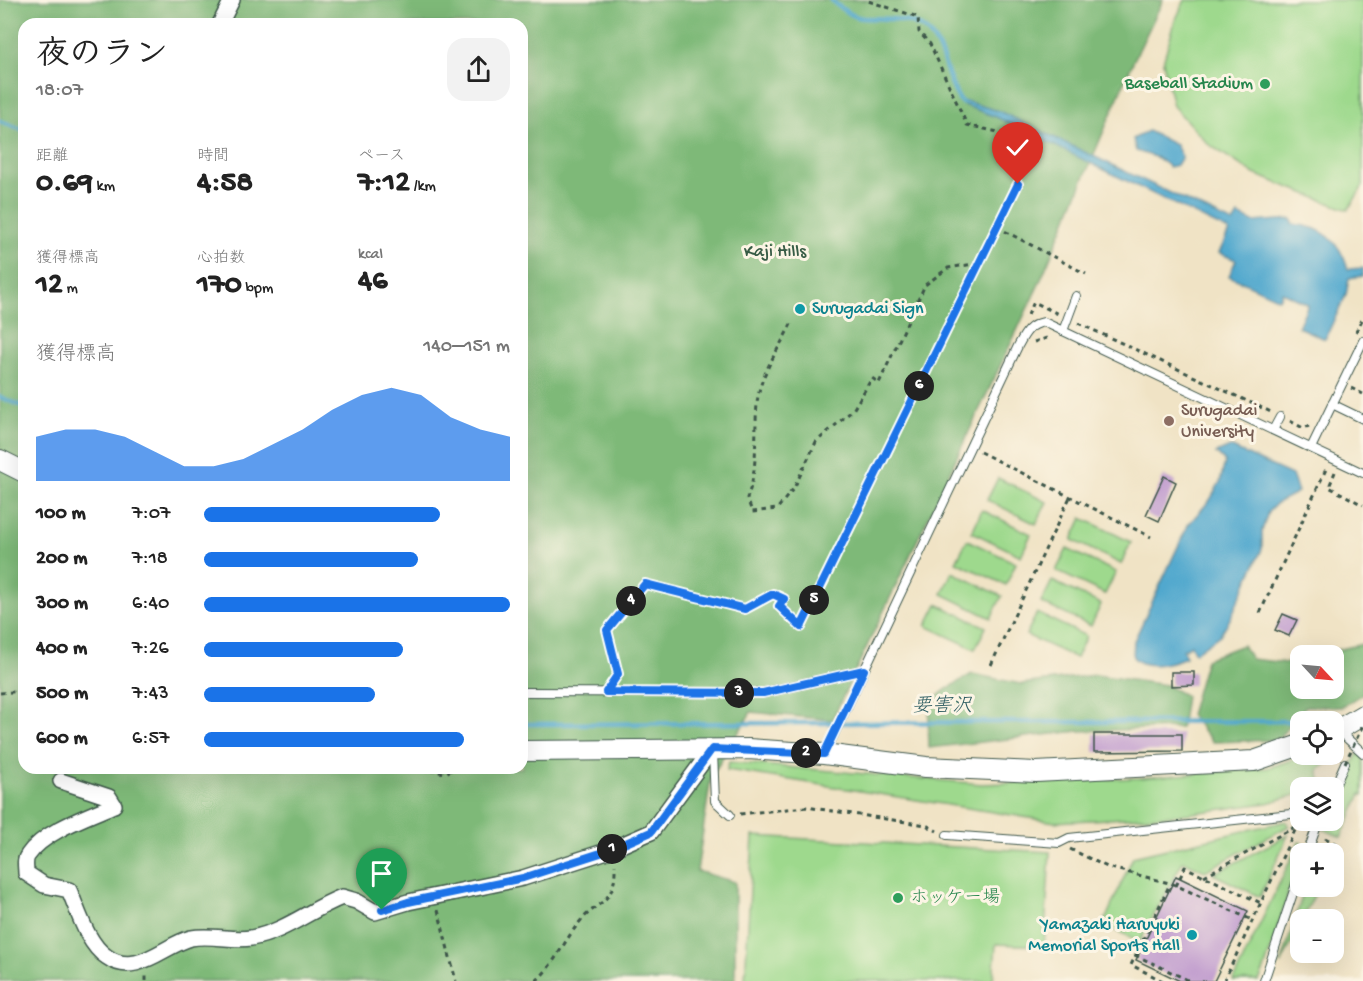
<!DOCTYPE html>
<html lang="ja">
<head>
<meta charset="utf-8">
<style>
	:root { --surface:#fff; --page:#f2f2f2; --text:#222; --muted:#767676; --accent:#1a73e8 }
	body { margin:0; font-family:"Gochi Hand","Klee One",sans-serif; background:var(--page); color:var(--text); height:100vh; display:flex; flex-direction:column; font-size:22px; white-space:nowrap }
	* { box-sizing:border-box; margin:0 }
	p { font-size:20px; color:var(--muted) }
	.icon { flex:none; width:33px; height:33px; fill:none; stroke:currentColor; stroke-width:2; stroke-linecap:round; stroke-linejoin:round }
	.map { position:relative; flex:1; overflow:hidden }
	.details { position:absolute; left:18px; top:18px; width:510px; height:756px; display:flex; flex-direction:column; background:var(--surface); border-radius:18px; box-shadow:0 6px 24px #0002 }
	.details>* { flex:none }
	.needle { width:39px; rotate:116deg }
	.tools { position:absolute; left:1290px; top:645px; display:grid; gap:12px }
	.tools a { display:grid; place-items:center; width:54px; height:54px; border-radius:12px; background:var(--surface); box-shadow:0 6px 24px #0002; font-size:30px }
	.pin { position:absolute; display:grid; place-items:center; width:51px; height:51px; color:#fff; margin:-62px -26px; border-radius:50% 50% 50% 0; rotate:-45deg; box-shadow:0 0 6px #0007 }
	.pin .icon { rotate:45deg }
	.km { position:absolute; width:30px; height:30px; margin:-15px; border-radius:50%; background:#222; color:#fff; font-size:16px; line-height:30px; text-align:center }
	.round { display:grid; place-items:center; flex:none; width:63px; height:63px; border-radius:18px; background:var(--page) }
	.overview { display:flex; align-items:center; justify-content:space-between; height:102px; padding:0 18px }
	h1 { font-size:33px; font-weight:700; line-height:45px }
	.figures { display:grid; grid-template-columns:repeat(3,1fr); gap:9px; height:102px; padding:6px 18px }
	.figures div { display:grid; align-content:center }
	.figures b { font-size:30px; font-weight:700 }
	.figures small { font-size:16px; font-weight:400 }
	.figures p { font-size:16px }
	.chart { height:168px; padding:12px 18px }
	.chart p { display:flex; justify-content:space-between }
	.chart svg { width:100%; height:108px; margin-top:6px; fill:var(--accent); opacity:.7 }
	ul { padding:0 18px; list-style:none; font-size:20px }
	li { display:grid; grid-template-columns:96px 72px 1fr; align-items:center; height:45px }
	li i { height:15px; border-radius:8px; background:var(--accent) }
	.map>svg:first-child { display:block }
	.green { fill:#9ed98d; stroke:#5e8b60; stroke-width:1.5 }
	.forest { fill:#7eb978; stroke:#4e7b56; stroke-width:1.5; fill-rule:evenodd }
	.water { fill:#51a8ce; stroke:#387281; stroke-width:1.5 }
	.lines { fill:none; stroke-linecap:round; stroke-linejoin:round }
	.stream { stroke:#51a8ce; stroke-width:4.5 }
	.building { fill:#c09bce }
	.service-casing { stroke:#3e564a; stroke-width:10 }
	.minor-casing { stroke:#3e564a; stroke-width:18 }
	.tertiary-casing { stroke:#3e564a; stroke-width:22 }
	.path { stroke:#3e564a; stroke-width:3; stroke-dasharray:4.5 4.5; stroke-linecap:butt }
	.service { stroke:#fff; stroke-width:8 }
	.minor { stroke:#fff; stroke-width:15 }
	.tertiary { stroke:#fff; stroke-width:20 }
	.path-bridge { stroke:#3e564a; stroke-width:3; stroke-dasharray:4.5 4.5; stroke-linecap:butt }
	.route-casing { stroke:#fff; stroke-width:12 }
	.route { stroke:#1a73e8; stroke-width:8 }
	.leisure-dot { fill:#2e9e5b; stroke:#fcf5e5; stroke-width:2 }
	.culture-dot { fill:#0f9aa8; stroke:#fcf5e5; stroke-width:2 }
	.education-dot { fill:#8d6e63; stroke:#fcf5e5; stroke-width:2 }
	.labels { text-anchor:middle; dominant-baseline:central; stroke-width:6; stroke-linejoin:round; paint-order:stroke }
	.leisure-label { font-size:18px; fill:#27864d; stroke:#fcf5e5; text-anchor:end }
	.park-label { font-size:18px; fill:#385c46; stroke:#fcf5e5 }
	.culture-label { font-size:18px; fill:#0d838f; stroke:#fcf5e5; text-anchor:start }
	.education-label { font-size:18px; fill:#785e54; stroke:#fcf5e5; text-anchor:start }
	.water-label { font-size:20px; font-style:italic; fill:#2e5d62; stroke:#fcf5e5 }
</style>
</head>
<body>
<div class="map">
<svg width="1363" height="981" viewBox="0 0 1363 981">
	<rect width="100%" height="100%" fill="#fcf5e5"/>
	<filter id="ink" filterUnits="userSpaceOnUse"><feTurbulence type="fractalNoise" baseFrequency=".0167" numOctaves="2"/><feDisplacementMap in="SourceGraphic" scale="12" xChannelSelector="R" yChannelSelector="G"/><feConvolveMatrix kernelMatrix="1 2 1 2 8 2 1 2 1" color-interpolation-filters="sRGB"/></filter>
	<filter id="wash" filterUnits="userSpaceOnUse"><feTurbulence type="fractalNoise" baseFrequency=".008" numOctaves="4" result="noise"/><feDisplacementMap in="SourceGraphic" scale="24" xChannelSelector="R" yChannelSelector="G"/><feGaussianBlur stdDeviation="1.35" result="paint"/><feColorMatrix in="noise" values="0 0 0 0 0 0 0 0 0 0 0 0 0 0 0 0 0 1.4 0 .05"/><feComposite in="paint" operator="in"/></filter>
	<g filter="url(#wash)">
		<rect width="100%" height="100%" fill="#f0e3c5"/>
		<!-- green -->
		<g class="green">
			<path d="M1185,0h178v186l-15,24 -94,-36 -46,-30 -35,-38 -10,-44 12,-41z"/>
			<path d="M998,478l49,24 -11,22 -49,-24z"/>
			<path d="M982,510l49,24 -10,22 -49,-24z"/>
			<path d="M1082,518l49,24 -10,22 -49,-24z"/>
			<path d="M967,540l49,23 -10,22 -50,-23z"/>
			<path d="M1067,549l49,23 -11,22 -49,-23z"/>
			<path d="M952,572l50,24 -11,22 -49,-24z"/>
			<path d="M1052,581l49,23 -10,22 -50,-23z"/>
			<path d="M937,604l49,23 -11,22 -49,-23z"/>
			<path d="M1037,613l49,23 -10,22 -50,-23z"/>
			<path d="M1358,753l5,4v38l-2,-1 -20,43 -18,-8 3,-8 8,-1v-15z"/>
			<path d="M1308,755h17l3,8 -10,7 4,17 -22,1v6l-33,9 -88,12 -124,7 -328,-52 2,-8 253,22 157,-6 128,-10z"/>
			<path d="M1286,821l3,5 -84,45 -22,-10 -43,80 -37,-16 30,-68z"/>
			<path d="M1288,835l-28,62 -47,-23z"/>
			<path d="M753,836l297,16 -6,94 -48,-2 -3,37h-248z"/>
			<path d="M1299,842l5,2 -39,123 -6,14h-26z"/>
			<path d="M1305,887h13l-37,78z"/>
		</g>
		<!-- forest -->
		<g class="forest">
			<path d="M0,0h1163l-30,62 -94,222 -207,436 -81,-8 -40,65 -14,94 38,11v99h-735zM24,24h498v744h-498z"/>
			<path d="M1363,644v50l-22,13 -35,-1 -29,34 -64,2 -23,-27 16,-56 37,-14 8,14 36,4 13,-4v29h34v-32l-19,-1z"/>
			<path d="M972,674l49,10 75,-9 70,10 20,11 -5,32 -102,3 -150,17c-2,-50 0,-49 43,-74z"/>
		</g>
		<!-- water -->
		<g class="water">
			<path d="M965,101l34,10 234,112 5,-8 15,7 39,-3 1,5c31,3 46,16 55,45l15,-1v8l-14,2 -3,17 -21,44 -27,-12 10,-23 -26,-12 -3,7 -50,-23 7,-16 -17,-7 10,-22 -233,-114 -35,-13z"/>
			<path d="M1148,131l28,14 6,12 -5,8 -8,2 -11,-9 -22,-7 -3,-12z"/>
			<path d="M1230,447l62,28 6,17 -21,11 -9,9 -6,19v18l-32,70 -10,16 -25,18 -4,-8 -8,5 3,7c-14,6 -41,14 -53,0l1,-16 54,-116 22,-25 10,-18 5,-20 -9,-9z"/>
		</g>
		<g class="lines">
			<!-- stream -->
			<g class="stream">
				<path d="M831,0c8,7 20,17 32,18 19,1 46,-1 62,12 21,17 20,52 37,73"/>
				<path d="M0,121l24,9"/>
				<path d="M0,397l24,10"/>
				<path d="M522,724l816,-3"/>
			</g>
		</g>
		<g id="blocks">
			<!-- building -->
			<g class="building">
				<path d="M1164,476l12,6 -17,39 -13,-6z"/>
				<path d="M1283,614l14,6 -8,16 -14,-6z"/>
				<path d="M1171,672h23v13l-23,1z"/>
				<path d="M1094,734h88v17l-88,1z"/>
				<path d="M1176,876l72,35 -34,70h-34l-44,-21z"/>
			</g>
		</g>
	</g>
	<g filter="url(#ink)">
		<use href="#blocks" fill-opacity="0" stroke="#3e564a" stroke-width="1.5"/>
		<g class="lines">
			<defs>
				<g id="service">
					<path d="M1063,331l13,-35"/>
					<path d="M1332,404l31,15"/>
					<path d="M1273,430l7,-13"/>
					<path d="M1311,448l52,-107"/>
					<path d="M522,692l241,1 101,-23"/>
					<path d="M1340,732l23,21"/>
					<path d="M713,752l2,49 15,14"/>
					<path d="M825,753l193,-407c7,-13 11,-21 26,-24l319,151"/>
					<path d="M1334,788l11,-25"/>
					<path d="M947,835l112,8 10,-5 231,-25"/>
					<path d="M1307,854l12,-34"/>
					<path d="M1264,981l36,-109"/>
				</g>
				<g id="minor">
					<path d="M220,24l12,-24"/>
					<path d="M61,781l48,16 5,8c-25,11 -70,26 -86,50 -4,5 -2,12 -2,18l18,12 25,5c9,20 18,54 38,67 29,21 57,-12 84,-19 19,-4 40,3 60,0 34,-6 60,-29 91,-41l14,4 19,11 33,-10 115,-24 87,-28 41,-18 61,-83"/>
				</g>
				<g id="tertiary">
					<path d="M0,460l24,12"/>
					<path d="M1334,732l29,-17"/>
					<path d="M522,751l226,-2 76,5 102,13 110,5 218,-11 46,-16"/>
				</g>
			</defs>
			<!-- service casing -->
			<use href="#service" class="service-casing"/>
			<!-- minor casing -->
			<use href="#minor" class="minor-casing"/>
			<!-- tertiary casing -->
			<use href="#tertiary" class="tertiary-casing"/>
			<!-- path -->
			<g class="path">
				<path d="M997,227l89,47"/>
				<path d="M1028,315l6,-13 24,12"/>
				<path d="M1078,323l193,89"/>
				<path d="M791,324c-11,23 -28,46 -33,72 -5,34 2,70 -11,102l5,14 25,-3 17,-21 22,-46 37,-32 19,-32 7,5 46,-98 23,-17 32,-5"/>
				<path d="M1356,332l7,-14"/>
				<path d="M1034,342l16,-5"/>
				<path d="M1351,388l12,6"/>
				<path d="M1290,421l13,7 6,-2"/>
				<path d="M980,452l171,85"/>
				<path d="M1335,472l-6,15 34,18"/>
				<path d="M1260,613l67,-146"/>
				<path d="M991,665l79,-168"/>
				<path d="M614,681l4,-7 -11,-44 38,-46 100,25 28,-15 11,5 -5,7 22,21 237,-486 -71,-16 -37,-81 -11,-12 -1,-15 -53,-17"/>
				<path d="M0,693l24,-2"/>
				<path d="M412,768l34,5 8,-5"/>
				<path d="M740,814l66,-7 120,18 11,6"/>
				<path d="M1325,838l14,7"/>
				<path d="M1070,849l37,18 66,17 79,36"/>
				<path d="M1204,876l91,-49"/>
				<path d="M1176,886l9,-19 76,36"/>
				<path d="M438,910l18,71"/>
				<path d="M1135,955l55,26"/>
				<path d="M146,981v-7"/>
				<path d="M536,981c18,-16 27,-38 42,-57 20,-25 38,-19 37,-59"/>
				<path d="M1163,981l-32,-16 39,-81"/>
				<path d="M1224,981l73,-155 8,4"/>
			</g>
			<!-- service -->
			<use href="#service" class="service"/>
			<!-- minor -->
			<use href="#minor" class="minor"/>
			<!-- tertiary -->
			<use href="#tertiary" class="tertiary"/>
			<!-- path-bridge -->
			<path class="path-bridge" d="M1345,763l18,-38"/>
		</g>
	</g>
	<g class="lines" filter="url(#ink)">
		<defs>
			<path id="route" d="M382,910l26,-8 115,-24 87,-28 41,-18 61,-83 112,5 40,-84 -101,23 -157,-1 12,-18 -11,-44 38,-46 100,25 28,-15 11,5 -5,7 22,21 217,-443"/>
		</defs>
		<!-- route casing -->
		<use href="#route" class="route-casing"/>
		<!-- route -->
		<use href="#route" class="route"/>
	</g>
	<!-- markers -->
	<g class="leisure-dot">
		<circle cx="1265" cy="84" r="6"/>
		<circle cx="898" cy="898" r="6"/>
	</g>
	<g class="culture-dot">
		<circle cx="800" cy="309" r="6"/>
		<circle cx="1192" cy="935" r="6"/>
	</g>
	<circle class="education-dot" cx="1169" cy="421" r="6"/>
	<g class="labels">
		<!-- leisure labels -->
		<g class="leisure-label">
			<text x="1253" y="84">Baseball Stadium</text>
			<text x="910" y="898" text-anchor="start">ホッケー場</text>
		</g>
		<!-- park labels -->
		<g class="park-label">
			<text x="775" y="252">Kaji Hills</text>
		</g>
		<!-- culture labels -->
		<g class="culture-label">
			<text x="812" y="309">Surugadai Sign</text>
			<text x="1180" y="925" text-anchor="end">Yamazaki Haruyuki<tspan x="1180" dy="21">Memorial Sports Hall</tspan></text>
		</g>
		<!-- education labels -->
		<g class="education-label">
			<text x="1181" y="411">Surugadai<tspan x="1181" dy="21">University</tspan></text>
		</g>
		<!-- water labels -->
		<g class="water-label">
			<text x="942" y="707">要害沢</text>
		</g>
	</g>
</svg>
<div class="tools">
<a><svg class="needle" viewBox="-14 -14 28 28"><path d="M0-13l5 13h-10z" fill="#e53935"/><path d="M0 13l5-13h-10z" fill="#767676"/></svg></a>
<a><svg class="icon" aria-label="locate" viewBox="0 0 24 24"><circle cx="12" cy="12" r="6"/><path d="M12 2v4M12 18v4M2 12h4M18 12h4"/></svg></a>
<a><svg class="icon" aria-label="layers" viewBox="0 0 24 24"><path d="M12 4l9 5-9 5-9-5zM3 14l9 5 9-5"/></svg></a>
<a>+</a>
<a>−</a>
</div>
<div class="pin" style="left:382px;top:910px;background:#1e9e55"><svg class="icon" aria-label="arrive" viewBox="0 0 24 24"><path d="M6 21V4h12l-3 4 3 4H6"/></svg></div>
<div class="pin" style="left:1018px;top:184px;background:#d93025"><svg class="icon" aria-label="check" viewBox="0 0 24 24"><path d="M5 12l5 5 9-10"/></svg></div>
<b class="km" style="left:612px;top:849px">1</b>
<b class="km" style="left:806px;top:753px">2</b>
<b class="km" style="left:739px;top:693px">3</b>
<b class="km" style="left:631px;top:601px">4</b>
<b class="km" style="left:814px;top:600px">5</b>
<b class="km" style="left:919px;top:386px">6</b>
<section class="details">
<div class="overview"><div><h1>夜のラン</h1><p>18:07</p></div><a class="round"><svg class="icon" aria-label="share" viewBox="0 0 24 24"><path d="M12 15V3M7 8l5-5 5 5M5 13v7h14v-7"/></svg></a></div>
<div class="figures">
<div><p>距離</p><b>0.69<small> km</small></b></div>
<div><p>時間</p><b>4:58</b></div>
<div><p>ペース</p><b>7:12<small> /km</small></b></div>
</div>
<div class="figures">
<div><p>獲得標高</p><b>12<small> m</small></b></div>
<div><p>心拍数</p><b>170<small> bpm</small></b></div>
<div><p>kcal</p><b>46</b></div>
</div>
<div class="chart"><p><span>獲得標高</span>140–151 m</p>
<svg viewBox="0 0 160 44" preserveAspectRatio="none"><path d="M0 44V26L10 23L20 23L30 26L40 32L50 38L60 38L70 35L80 29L90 23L100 15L110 9L120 6L130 9L140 18L150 23L160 26V44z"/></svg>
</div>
<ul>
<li><b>100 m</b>7:07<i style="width:77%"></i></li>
<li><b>200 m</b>7:18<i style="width:70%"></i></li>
<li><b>300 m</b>6:40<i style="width:100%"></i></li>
<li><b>400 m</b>7:26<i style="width:65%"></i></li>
<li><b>500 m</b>7:43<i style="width:56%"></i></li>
<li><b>600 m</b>6:57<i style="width:85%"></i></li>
</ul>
</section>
</div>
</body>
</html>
